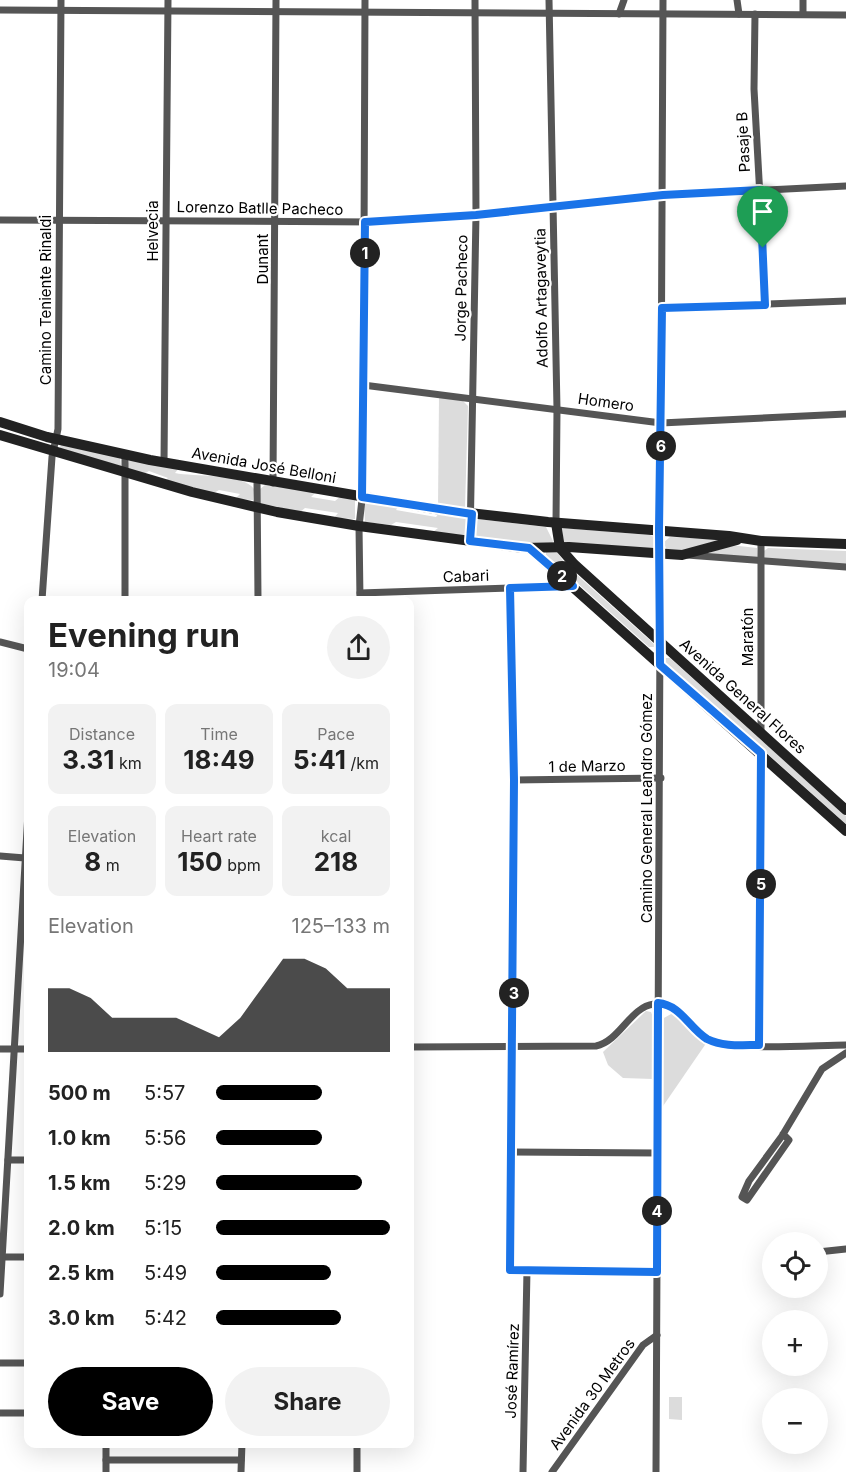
<!DOCTYPE html>
<html lang="en">
<head>
<meta charset="utf-8">
<style>
	:root { --surface:#fff; --page:#f2f2f2; --text:#222; --muted:#767676; --accent:#000 }
	body { margin:0; font-family:Inter,sans-serif; background:var(--page); color:var(--text); height:100vh; display:flex; flex-direction:column; font-size:22px; white-space:nowrap }
	* { box-sizing:border-box; margin:0 }
	p { font-size:20px; color:var(--muted) }
	.icon { flex:none; width:33px; height:33px; fill:none; stroke:currentColor; stroke-width:2; stroke-linecap:round; stroke-linejoin:round }
	.map { position:relative; flex:1; overflow:hidden }
	.sheet { position:absolute; left:24px; top:596px; width:390px; height:852px; display:flex; flex-direction:column; background:var(--surface); border-radius:12px; box-shadow:0 6px 24px #0002 }
	.sheet>* { flex:none }
	.buttons { position:absolute; left:762px; top:1232px; display:grid; gap:12px }
	.buttons a { display:grid; place-items:center; width:66px; height:66px; border-radius:50%; background:var(--surface); box-shadow:0 6px 24px #0002; font-size:30px }
	.pin { position:absolute; display:grid; place-items:center; width:51px; height:51px; color:#fff; margin:-62px -26px; border-radius:50% 50% 50% 0; rotate:-45deg; box-shadow:0 0 6px #0007 }
	.pin .icon { rotate:45deg }
	.km { position:absolute; width:30px; height:30px; margin:-15px; border-radius:50%; background:#222; color:#fff; font-size:16px; line-height:30px; text-align:center }
	.round { display:grid; place-items:center; flex:none; width:63px; height:63px; border-radius:32px; background:var(--page) }
	.overview { display:flex; align-items:center; justify-content:space-between; height:102px; padding:0 24px }
	h1 { font-size:33px; font-weight:700; line-height:45px }
	.figures { display:grid; grid-template-columns:repeat(3,1fr); gap:9px; height:102px; padding:6px 24px }
	.figures div { display:grid; align-content:center; border-radius:12px; background:var(--page); text-align:center }
	.figures b { font-size:26px; font-weight:700 }
	.figures small { font-size:16px; font-weight:400 }
	.figures p { font-size:16px }
	.chart { height:168px; padding:12px 24px }
	.chart p { display:flex; justify-content:space-between }
	.chart svg { width:100%; height:108px; margin-top:6px; fill:var(--accent); opacity:.7 }
	.action { display:flex; gap:12px; margin-top:auto; padding:12px 24px }
	.action a { flex:1; height:69px; border-radius:36px; background:var(--accent); color:#fff; font-size:24px; font-weight:700; line-height:69px; text-align:center }
	.action a+a { background:var(--page); color:var(--text) }
	ul { padding:0 24px; list-style:none; font-size:20px }
	li { display:grid; grid-template-columns:96px 72px 1fr; align-items:center; height:45px }
	li i { height:15px; border-radius:8px; background:var(--accent) }
	.map>svg:first-child { display:block }
	.green { fill:#dcdcdc }
	.lines { fill:none; stroke-linecap:round; stroke-linejoin:round }
	.minor { stroke:#555; stroke-width:7 }
	.secondary { stroke:#222; stroke-width:10 }
	.route-casing { stroke:#fff; stroke-width:12 }
	.route { stroke:#1a73e8; stroke-width:8 }
	.labels { text-anchor:middle; dominant-baseline:central; stroke-width:4.5; stroke-linejoin:round; paint-order:stroke }
	.street-label { font-size:15px; fill:#000; stroke:#fff }
</style>
</head>
<body>
<div class="map">
<svg width="846" height="1472" viewBox="0 0 846 1472">
	<rect width="100%" height="100%" fill="#fff"/>
	<!-- green -->
	<g class="green">
		<path d="M439,396l23,4 6,6 -3,102 -27,-2z"/>
		<path d="M62,442l58,15 1,9 -62,-16z"/>
		<path d="M130,459l49,9 -4,5c18,4 69,0 79,16l-1,11 -18,-1 5,-5 -21,-4 -7,4 -48,-12 4,-4 -19,-7 -7,4 -16,-7z"/>
		<path d="M265,485l51,7 -5,5 24,4 6,-5 14,3v20l-21,-1 4,-5 -33,-5 -5,4 -40,-9 -1,-13z"/>
		<path d="M368,501l31,5 -3,4 40,7 4,-5 27,5v19l-34,-4 5,-4 -42,-6 -5,3 -26,-3 -1,-18z"/>
		<path d="M478,519l68,8 7,14 -1,3 -46,-1 -3,-3 -27,-2 -2,-11z"/>
		<path d="M562,528l88,7 6,3 -3,11 -89,-6z"/>
		<path d="M670,537l65,2 -42,12 -27,-2 -2,-7z"/>
		<path d="M730,545l27,3 1,10 -52,-4z"/>
		<path d="M768,548l78,3v14l-81,-6 -1,-8z"/>
		<path d="M546,552h11l9,13 88,79v3h-5l-103,-92z"/>
		<path d="M665,658h5l176,158v8l-181,-162z"/>
		<path d="M646,1011l5,1 3,7 -1,60 -30,-1 -15,-13 -5,-13z"/>
		<path d="M673,1013l34,29 -46,67 1,-90z"/>
		<path d="M669,1397h13v23l-13,-1z"/>
	</g>
	<g class="lines">
		<!-- minor -->
		<g class="minor">
			<path d="M549,0l8,409 -1,114"/>
			<path d="M737,0l2,14"/>
			<path d="M0,10l846,5"/>
			<path d="M619,14l5,-14"/>
			<path d="M755,14l-1,75 12,216"/>
			<path d="M803,14v-14"/>
			<path d="M0,220l374,2 102,-7 187,-20 183,-9"/>
			<path d="M662,308l184,-7"/>
			<path d="M363,385l298,38 185,-9"/>
			<path d="M164,463l4,-463"/>
			<path d="M257,480l1,120"/>
			<path d="M273,483l3,-483"/>
			<path d="M470,541l6,-326 -1,-215"/>
			<path d="M687,555l159,12"/>
			<path d="M509,588l5,192 -4,490 147,2"/>
			<path d="M360,593l211,-7"/>
			<path d="M42,600l10,-143 6,-28 3,-429"/>
			<path d="M125,600v-145"/>
			<path d="M360,600l-1,-74 4,-35 2,-491"/>
			<path d="M0,642l28,7"/>
			<path d="M761,732v-191"/>
			<path d="M514,780l147,-2"/>
			<path d="M0,856l25,2"/>
			<path d="M759,1045l2,-291"/>
			<path d="M410,1047l186,-1c24,-5 34,-39 58,-42 26,-4 38,29 60,37 24,10 102,4 132,4"/>
			<path d="M0,1049h28"/>
			<path d="M783,1134l6,6 -42,60 -5,-3 7,-16 33,-45 40,-67 24,-16"/>
			<path d="M511,1152l146,1"/>
			<path d="M8,1160h20"/>
			<path d="M818,1252l28,-3"/>
			<path d="M768,1256l4,-1"/>
			<path d="M2,1257h26"/>
			<path d="M0,1294l28,-481"/>
			<path d="M0,1363h28"/>
			<path d="M0,1413h28"/>
			<path d="M106,1443v29"/>
			<path d="M106,1460h135"/>
			<path d="M241,1472l1,-29"/>
			<path d="M357,1472v-29"/>
			<path d="M523,1472l4,-202"/>
			<path d="M552,1472l91,-127 14,-10"/>
			<path d="M656,1472l7,-1472"/>
		</g>
		<!-- secondary -->
		<g class="secondary">
			<path d="M0,422l47,15 103,23 285,49 113,13 181,14 32,5 85,3"/>
			<path d="M0,435l192,57 85,20 82,14 164,22 46,-1 113,8 55,-15"/>
			<path d="M556,523l4,25 14,16 272,246"/>
			<path d="M529,548l317,283"/>
		</g>
	</g>
	<g class="lines">
		<defs>
			<path id="route" d="M760,190l5,115 -103,3 -3,222 1,135 101,88 -2,292c-17,0 -36,2 -52,-6 -18,-11 -26,-34 -49,-36l-1,269 -147,-2 4,-490 -4,-192 63,-2 -44,-38 -59,-7 2,-27 -110,-17 3,-275 111,-7 187,-20z"/>
		</defs>
		<!-- route casing -->
		<use href="#route" class="route-casing"/>
		<!-- route -->
		<use href="#route" class="route"/>
	</g>
	<g class="labels">
		<!-- street labels -->
		<g class="street-label">
			<text transform="translate(743 142) rotate(-93)">Pasaje B</text>
			<text transform="translate(260 208) rotate(1)">Lorenzo Batlle Pacheco</text>
			<text transform="translate(152 231) rotate(-90)">Helvecia</text>
			<text transform="translate(262 259) rotate(-90)">Dunant</text>
			<text transform="translate(461 288) rotate(-89)">Jorge Pacheco</text>
			<text transform="translate(541 298) rotate(-91)">Adolfo Artagaveytia</text>
			<text transform="translate(45 300) rotate(-90)">Camino Teniente Rinaldi</text>
			<text transform="translate(606 402) rotate(8)">Homero</text>
			<text transform="translate(264 465) rotate(10)">Avenida José Belloni</text>
			<text transform="translate(466 576) rotate(-2)">Cabari</text>
			<text transform="translate(747 637) rotate(-90)">Maratón</text>
			<text transform="translate(743 696) rotate(42)">Avenida General Flores</text>
			<text transform="translate(587 766) rotate(-1)">1 de Marzo</text>
			<text transform="translate(646 808) rotate(-90)">Camino General Leandro Gómez</text>
			<text transform="translate(512 1371) rotate(-88)">José Ramírez</text>
			<text transform="translate(592 1394) rotate(-54)">Avenida 30 Metros</text>
		</g>
	</g>
</svg>
<div class="buttons">
<a><svg class="icon" aria-label="locate" viewBox="0 0 24 24"><circle cx="12" cy="12" r="6"/><path d="M12 2v4M12 18v4M2 12h4M18 12h4"/></svg></a>
<a>+</a>
<a>−</a>
</div>
<div class="pin" style="left:763px;top:248px;background:#1e9e55"><svg class="icon" aria-label="arrive" viewBox="0 0 24 24"><path d="M6 21V4h12l-3 4 3 4H6"/></svg></div>
<b class="km" style="left:365px;top:253px">1</b>
<b class="km" style="left:562px;top:576px">2</b>
<b class="km" style="left:514px;top:993px">3</b>
<b class="km" style="left:657px;top:1211px">4</b>
<b class="km" style="left:761px;top:884px">5</b>
<b class="km" style="left:661px;top:446px">6</b>
<section class="sheet">
<div class="overview"><div><h1>Evening run</h1><p>19:04</p></div><a class="round"><svg class="icon" aria-label="share" viewBox="0 0 24 24"><path d="M12 15V3M7 8l5-5 5 5M5 13v7h14v-7"/></svg></a></div>
<div class="figures">
<div><p>Distance</p><b>3.31<small> km</small></b></div>
<div><p>Time</p><b>18:49</b></div>
<div><p>Pace</p><b>5:41<small> /km</small></b></div>
</div>
<div class="figures">
<div><p>Elevation</p><b>8<small> m</small></b></div>
<div><p>Heart rate</p><b>150<small> bpm</small></b></div>
<div><p>kcal</p><b>218</b></div>
</div>
<div class="chart"><p><span>Elevation</span>125–133 m</p>
<svg viewBox="0 0 160 44" preserveAspectRatio="none"><path d="M0 44V18L10 18L20 22L30 30L40 30L50 30L60 30L70 34L80 38L90 30L100 18L110 6L120 6L130 10L140 18L150 18L160 18V44z"/></svg>
</div>
<ul>
<li><b>500 m</b>5:57<i style="width:61%"></i></li>
<li><b>1.0 km</b>5:56<i style="width:61%"></i></li>
<li><b>1.5 km</b>5:29<i style="width:84%"></i></li>
<li><b>2.0 km</b>5:15<i style="width:100%"></i></li>
<li><b>2.5 km</b>5:49<i style="width:66%"></i></li>
<li><b>3.0 km</b>5:42<i style="width:72%"></i></li>
</ul>
<div class="action"><a>Save</a><a>Share</a></div>
</section>
</div>
</body>
</html>
